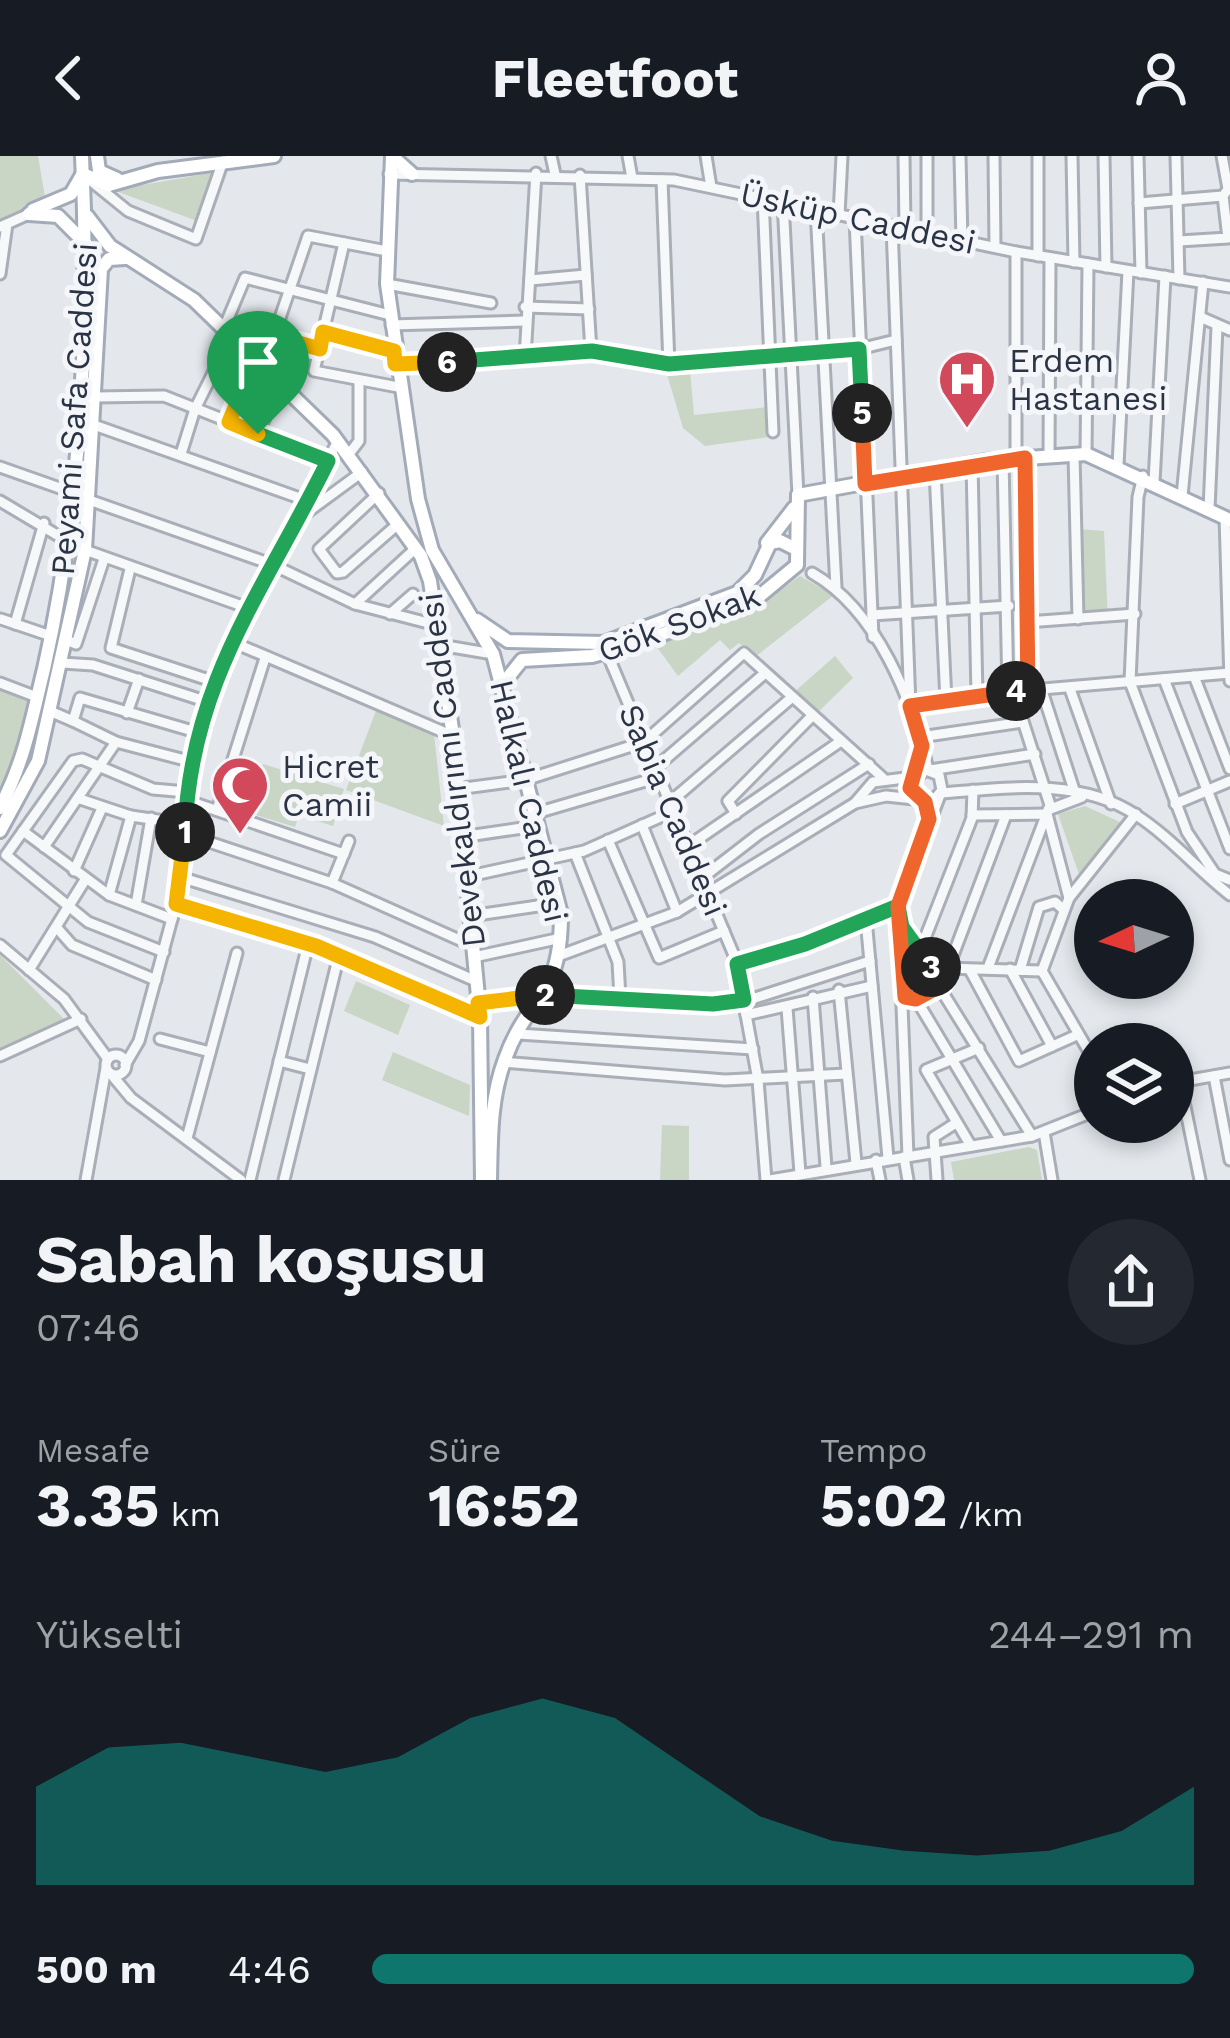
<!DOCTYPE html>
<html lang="tr">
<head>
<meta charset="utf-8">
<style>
	:root { --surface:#171b24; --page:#242831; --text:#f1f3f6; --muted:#9ea1a6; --accent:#0f766e }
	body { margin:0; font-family:"Work Sans",sans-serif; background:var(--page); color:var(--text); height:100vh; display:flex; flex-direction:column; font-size:45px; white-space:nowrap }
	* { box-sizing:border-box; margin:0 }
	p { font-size:39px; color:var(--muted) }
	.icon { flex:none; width:66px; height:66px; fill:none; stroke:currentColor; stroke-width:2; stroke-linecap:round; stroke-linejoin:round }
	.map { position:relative; height:1024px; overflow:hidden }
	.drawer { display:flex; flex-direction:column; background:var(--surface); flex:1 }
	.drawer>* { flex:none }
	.needle { width:78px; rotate:266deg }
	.controls { position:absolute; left:1074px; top:723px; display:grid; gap:24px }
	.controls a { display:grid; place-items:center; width:120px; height:120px; border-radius:50%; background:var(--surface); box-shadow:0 6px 18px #0003; font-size:60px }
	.pin { position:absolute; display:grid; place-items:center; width:102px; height:102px; color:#fff; margin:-123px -51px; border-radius:50% 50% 50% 0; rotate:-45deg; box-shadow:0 0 12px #0007 }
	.pin .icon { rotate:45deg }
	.km { position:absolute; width:60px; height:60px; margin:-30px; border-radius:50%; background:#222; color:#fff; font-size:33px; line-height:60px; text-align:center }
	.round { display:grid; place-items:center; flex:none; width:126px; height:126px; border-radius:63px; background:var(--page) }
	.headline { display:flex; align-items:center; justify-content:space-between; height:204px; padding:0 36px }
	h1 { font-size:66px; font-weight:700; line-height:90px }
	.stats { display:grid; grid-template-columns:repeat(3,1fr); gap:18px; height:204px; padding:12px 36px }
	.stats div { display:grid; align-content:center }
	.stats b { font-size:60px; font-weight:700 }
	.stats small { font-size:33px; font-weight:400 }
	.stats p { font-size:33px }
	.chart { height:336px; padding:24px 36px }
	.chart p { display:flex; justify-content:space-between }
	.chart svg { width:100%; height:216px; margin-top:12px; fill:var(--accent); opacity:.7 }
	ul { padding:0 36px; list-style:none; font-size:39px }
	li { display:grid; grid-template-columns:192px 144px 1fr; align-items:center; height:90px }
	li i { height:30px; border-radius:15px; background:var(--accent) }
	header { display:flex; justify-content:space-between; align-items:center; height:156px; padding:0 36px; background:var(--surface); font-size:54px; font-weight:700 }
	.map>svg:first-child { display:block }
	.green { fill:#c9d6c5 }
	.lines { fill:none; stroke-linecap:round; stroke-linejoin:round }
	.minor-casing { stroke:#a9aeb7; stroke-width:15 }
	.major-casing { stroke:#a3abb8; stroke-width:18 }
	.minor { stroke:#f7f8fa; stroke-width:9 }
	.major { stroke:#fff; stroke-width:12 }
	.split-1-casing { stroke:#fff; stroke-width:24 }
	.split-2-casing { stroke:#fff; stroke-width:24 }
	.split-3-casing { stroke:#fff; stroke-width:24 }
	.split-4-casing { stroke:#fff; stroke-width:24 }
	.split-5-casing { stroke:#fff; stroke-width:24 }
	.split-6-casing { stroke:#fff; stroke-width:24 }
	.split-7-casing { stroke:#fff; stroke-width:24 }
	.split-1 { stroke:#22a559; stroke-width:15 }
	.split-2 { stroke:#f5b400; stroke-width:15 }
	.split-3 { stroke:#22a559; stroke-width:15 }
	.split-4 { stroke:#f0652b; stroke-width:15 }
	.split-5 { stroke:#f0652b; stroke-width:15 }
	.split-6 { stroke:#22a559; stroke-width:15 }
	.split-7 { stroke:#f5b400; stroke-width:15 }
	.labels { text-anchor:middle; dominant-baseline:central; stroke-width:10; stroke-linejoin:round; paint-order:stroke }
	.street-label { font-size:33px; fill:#2b3445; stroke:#f4f6f9 }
	.poi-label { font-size:33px; fill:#2b3445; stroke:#f4f6f9; text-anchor:start }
</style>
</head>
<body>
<header><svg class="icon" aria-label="back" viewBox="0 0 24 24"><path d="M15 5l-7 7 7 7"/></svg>Fleetfoot<svg class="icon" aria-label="person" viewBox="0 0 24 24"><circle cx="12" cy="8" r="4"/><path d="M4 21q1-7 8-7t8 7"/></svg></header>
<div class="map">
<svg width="1230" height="1024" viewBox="0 0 1230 1024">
	<rect width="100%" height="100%" fill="#e4e7ec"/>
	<!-- green -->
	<g class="green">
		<path d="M0,0h38l7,41 -27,21 -18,4z"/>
		<path d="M223,15l-15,54 -95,-35z"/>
		<path d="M690,214l4,45 74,-8 2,30 -65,9 -22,-18 -17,-57z"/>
		<path d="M1079,373l25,2 4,90 -28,3z"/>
		<path d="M800,420l34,19 -79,62 -16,-14 -9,7 -10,-10 -42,36 -24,-33 119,-48z"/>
		<path d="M835,500l18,22 -37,36 -24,-20z"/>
		<path d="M0,534l29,11 -9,55 -20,39z"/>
		<path d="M377,552l57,26 10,92 -98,-36z"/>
		<path d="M263,608l81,25 -11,37 -34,-11 -4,12 -39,-12 2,-10 -18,-5 9,-30 11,3z"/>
		<path d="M1085,650l37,17 -41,57 -23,-66z"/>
		<path d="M0,799l66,66 -66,31z"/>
		<path d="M356,825l54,24 -12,30 -54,-24z"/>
		<path d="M393,896l77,33 -1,31 -87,-36z"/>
		<path d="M662,969l27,1v54h-29z"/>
		<path d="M1029,991l8,3 5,30h-88l-3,-18z"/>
	</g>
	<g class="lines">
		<defs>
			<g id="minor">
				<path d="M551,0l4,18"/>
				<path d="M628,0l4,22"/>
				<path d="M706,0l5,31"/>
				<path d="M904,0l1,73"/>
				<path d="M960,0l2,85"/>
				<path d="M994,0l1,91"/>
				<path d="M1072,0l2,106"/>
				<path d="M1104,0l2,111"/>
				<path d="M1138,0l3,117"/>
				<path d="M1176,0l3,123"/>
				<path d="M389,18l285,6 342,72 214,35"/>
				<path d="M580,19l11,176"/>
				<path d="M86,21l42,34 68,28 27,-78"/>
				<path d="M662,24l7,185"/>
				<path d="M763,41l10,235"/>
				<path d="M783,45l15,294"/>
				<path d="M1139,47l84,-7 5,-7 -6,-33"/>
				<path d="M816,53l20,378"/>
				<path d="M839,59l3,-59"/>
				<path d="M855,62l18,419"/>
				<path d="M892,70l18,480 98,-14 222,-19"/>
				<path d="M0,71l29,-13"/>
				<path d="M927,78v-78"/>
				<path d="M1179,85l49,-3 -5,-42"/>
				<path d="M344,87l-30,128 84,16"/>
				<path d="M1016,96v207"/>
				<path d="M1038,100v-100"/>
				<path d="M0,118l7,-50"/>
				<path d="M530,124l56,-5"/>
				<path d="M387,128l104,19"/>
				<path d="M525,151l64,2"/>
				<path d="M1200,161l30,13"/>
				<path d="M391,169l133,-4"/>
				<path d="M224,172l21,-50 145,37"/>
				<path d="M324,176l70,19"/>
				<path d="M274,180l46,12"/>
				<path d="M525,202l11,-185"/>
				<path d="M258,204l12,-13 38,-111 79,15"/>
				<path d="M395,208l196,-13 78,14 190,-16 37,-9"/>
				<path d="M95,241l69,-1 164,65"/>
				<path d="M229,266l27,-64"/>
				<path d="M94,269l214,76"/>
				<path d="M258,278l22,-52"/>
				<path d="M181,298l14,-45 37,-74"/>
				<path d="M349,298l10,-13v-60"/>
				<path d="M1086,298l2,-190"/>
				<path d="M1074,299l4,164"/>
				<path d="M1049,301l1,-199"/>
				<path d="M1025,302l3,233"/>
				<path d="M972,307l5,233"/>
				<path d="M1118,309l10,-194"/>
				<path d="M0,311l74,26"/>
				<path d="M935,315l11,230"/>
				<path d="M1143,320l-5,21 -8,185 57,150 28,42 15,6"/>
				<path d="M1154,326l11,-206"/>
				<path d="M379,337l-60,56 18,24 6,-1 55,-48"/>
				<path d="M1182,340l21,-214"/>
				<path d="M89,344l182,64 84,40 81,21"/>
				<path d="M0,345l67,40"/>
				<path d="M1209,353l8,-182"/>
				<path d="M1225,361l5,164"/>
				<path d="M294,366l68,-50"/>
				<path d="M85,394l163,58"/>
				<path d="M130,413l-19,79 101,33"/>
				<path d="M812,417c65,37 101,127 116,197"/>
				<path d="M355,448l61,-56"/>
				<path d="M390,458l23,-20"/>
				<path d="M872,459l137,-9"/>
				<path d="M1,463l50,17"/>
				<path d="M1027,466l108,-8"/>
				<path d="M15,468l29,-101"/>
				<path d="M66,484l10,4 28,-85"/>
				<path d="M230,485l223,95"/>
				<path d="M440,489l53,9"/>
				<path d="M607,497l129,307 22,120 8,100"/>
				<path d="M62,507l31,2 112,36"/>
				<path d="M1194,520l36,93"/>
				<path d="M1164,523l66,170"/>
				<path d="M0,527l37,14"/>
				<path d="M1070,533l41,115"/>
				<path d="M1042,535l33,102"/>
				<path d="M52,556l21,9 7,-23 116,34"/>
				<path d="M127,557l12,-34"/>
				<path d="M73,565l43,21"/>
				<path d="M920,581l103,-15"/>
				<path d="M655,612l109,-94"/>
				<path d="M930,614l105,-16"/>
				<path d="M457,633l68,-9 119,-38 100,-89 139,125"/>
				<path d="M941,637c63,-5 139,-16 195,22 33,21 62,55 94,80"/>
				<path d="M80,643l51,17 54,8"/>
				<path d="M186,644l158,54"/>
				<path d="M670,646l120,-103"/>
				<path d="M855,647l31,-7 47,5 9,-11 -3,-15 -13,-5 -16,12 5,15"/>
				<path d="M1175,648l55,-23"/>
				<path d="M217,654l48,-152"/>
				<path d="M1048,654l34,-13"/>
				<path d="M533,658l126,-37"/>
				<path d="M736,658l-8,-13 84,-85"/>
				<path d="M972,659l75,-1 22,84"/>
				<path d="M642,669l35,87"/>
				<path d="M23,675l86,64 63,24"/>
				<path d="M185,678l147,49 141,63"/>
				<path d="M461,681l75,-11"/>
				<path d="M608,684l51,118 65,-27"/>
				<path d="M688,690l153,-105"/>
				<path d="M44,691l72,-105 73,19"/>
				<path d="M575,697l43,109 2,36"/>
				<path d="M74,715l28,-63"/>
				<path d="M180,721l195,60 101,44"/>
				<path d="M465,721l119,-26 90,-40"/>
				<path d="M702,722l57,-44 110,-70"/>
				<path d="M332,727l17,-42"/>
				<path d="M109,739l22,-79"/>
				<path d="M176,748l140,42 164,71"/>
				<path d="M136,749l15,-87"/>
				<path d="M470,760l88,-13"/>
				<path d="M866,763l22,239"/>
				<path d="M902,771l130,209"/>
				<path d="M57,772l15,17 84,35"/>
				<path d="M0,789l64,54 44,60"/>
				<path d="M920,795l52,-133 1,-28"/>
				<path d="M164,796l-76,-30 -82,-67 67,-94 9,-2 71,30 34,3"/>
				<path d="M561,799l116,-43 178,-109 18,-21 40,-5"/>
				<path d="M474,801l87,-19"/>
				<path d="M737,808l68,-20 93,-38"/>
				<path d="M949,810l57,-151"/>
				<path d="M945,812l97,3"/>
				<path d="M988,812l62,-163 -30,-93 -12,-20 -5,-232"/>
				<path d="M1010,813l42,77"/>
				<path d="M29,814l56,-90"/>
				<path d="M970,814l49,91 58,-26"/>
				<path d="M1020,814l19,-63 16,-5 8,7"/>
				<path d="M839,834l17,173"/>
				<path d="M813,841l13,170"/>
				<path d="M905,841l11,2 85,142"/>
				<path d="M478,847l67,-7 168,8 42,-6 115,-37"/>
				<path d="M787,852l13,165"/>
				<path d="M746,859l126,-29"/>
				<path d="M518,878l235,15"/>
				<path d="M160,883l50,13"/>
				<circle cx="116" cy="909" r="10"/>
				<path d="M0,900l81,-37"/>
				<path d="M279,905l31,8"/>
				<path d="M503,906l222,18 121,-6"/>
				<path d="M1095,906l-53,-91 27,-73 67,-84"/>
				<path d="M125,909l14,-24 37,-137 13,-143 16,-60 25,-60 108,-200"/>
				<path d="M111,918l20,24 110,82"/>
				<path d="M1214,920l16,84"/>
				<path d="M1180,926l20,98"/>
				<path d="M1173,927l57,-10"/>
				<path d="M1044,976l8,48"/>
				<path d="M187,982l50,-185"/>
				<path d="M971,990l-45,-76 53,-22"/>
				<path d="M908,1000l-10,-250 42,-111"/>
				<path d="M904,1001l4,23"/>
				<path d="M876,1004l4,20"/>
				<path d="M86,1024l20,-112"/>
				<path d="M250,1024l58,-236"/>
				<path d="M284,1024l55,-225"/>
				<path d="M770,1024l262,-44 63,-25"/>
				<path d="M937,1024l-3,-43 22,-14"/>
			</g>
			<g id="major">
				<path d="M97,0l2,15 18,8"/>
				<path d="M392,0l-5,128 31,215 14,51 61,104 68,260c0,86 -32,79 -56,145 -15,40 -14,79 -15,121"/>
				<path d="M392,0l20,18"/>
				<path d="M83,18l26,11 49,-14 116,-15"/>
				<path d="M33,54l38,-16 11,-19"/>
				<path d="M29,58l29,2 28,28"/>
				<path d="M87,60l23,30 84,54 139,135 88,121 9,25 23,155 27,281 2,163"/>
				<path d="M798,339l187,-34 101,-7 144,66"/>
				<path d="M767,387l27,-35"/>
				<path d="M477,464l31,21 96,2 133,-50 18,-18 15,-32 10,-2 14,7"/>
				<path d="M502,529l20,-25 70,-4 44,-12 120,-45 41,-34 1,-70"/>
				<path d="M0,652c25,-49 31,-86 44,-139 38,-168 46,-342 38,-513"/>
				<path d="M0,675l38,-70 47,-211 16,-281 8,-10 16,-1"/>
			</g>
		</defs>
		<!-- minor casing -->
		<use href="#minor" class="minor-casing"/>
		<!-- major casing -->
		<use href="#major" class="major-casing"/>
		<!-- minor -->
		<use href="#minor" class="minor"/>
		<!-- major -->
		<use href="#major" class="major"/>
	</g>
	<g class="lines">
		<defs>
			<path id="split-1" d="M185,676c5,-150 80,-243 143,-371l-70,-27"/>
			<path id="split-2" d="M185,676l-9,72 140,42 164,71 -2,-14 67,-8"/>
			<path id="split-3" d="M545,839l168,9 31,-4 -7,-36 68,-20 93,-38 4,21 29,40"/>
			<path id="split-4" d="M931,811l11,18 -26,14 -11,-2 -7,-91 31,-87 -4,-17 -15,-14 12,-42 -12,-40 106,-15"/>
			<path id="split-5" d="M862,257l3,71 160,-26 3,233h-12"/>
			<path id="split-6" d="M447,206l145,-11 77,13 190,-15 3,64"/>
			<path id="split-7" d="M258,278l-29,-12 27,-64 18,-22 46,13 3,-17 71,19 1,13 52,-2"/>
		</defs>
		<!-- split-1 casing -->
		<use href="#split-1" class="split-1-casing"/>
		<!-- split-2 casing -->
		<use href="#split-2" class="split-2-casing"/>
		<!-- split-3 casing -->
		<use href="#split-3" class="split-3-casing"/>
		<!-- split-4 casing -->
		<use href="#split-4" class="split-4-casing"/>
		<!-- split-5 casing -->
		<use href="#split-5" class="split-5-casing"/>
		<!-- split-6 casing -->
		<use href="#split-6" class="split-6-casing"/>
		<!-- split-7 casing -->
		<use href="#split-7" class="split-7-casing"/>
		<!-- split-1 -->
		<use href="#split-1" class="split-1"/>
		<!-- split-2 -->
		<use href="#split-2" class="split-2"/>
		<!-- split-3 -->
		<use href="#split-3" class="split-3"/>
		<!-- split-4 -->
		<use href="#split-4" class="split-4"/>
		<!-- split-5 -->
		<use href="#split-5" class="split-5"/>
		<!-- split-6 -->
		<use href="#split-6" class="split-6"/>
		<!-- split-7 -->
		<use href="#split-7" class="split-7"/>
	</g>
	<!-- icons -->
	<defs>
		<symbol id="hospital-pin" viewBox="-11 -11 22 30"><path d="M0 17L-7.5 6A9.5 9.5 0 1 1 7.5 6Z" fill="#d1495b" stroke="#f4f6f9"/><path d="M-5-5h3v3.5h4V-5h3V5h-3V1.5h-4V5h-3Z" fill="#fff"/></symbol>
		<symbol id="mosque-pin" viewBox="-11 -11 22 30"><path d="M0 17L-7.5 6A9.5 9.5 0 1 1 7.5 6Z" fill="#d1495b" stroke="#f4f6f9"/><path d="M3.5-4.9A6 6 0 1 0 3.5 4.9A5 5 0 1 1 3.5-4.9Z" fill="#fff"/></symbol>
	</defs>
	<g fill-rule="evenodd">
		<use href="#hospital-pin" x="934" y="190" width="66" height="90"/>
		<use href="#mosque-pin" x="207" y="596" width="66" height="90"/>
	</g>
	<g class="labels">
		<!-- street labels -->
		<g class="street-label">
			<text transform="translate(858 62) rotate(12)">Üsküp Caddesi</text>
			<text transform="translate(74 253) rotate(-86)">Peyami Safa Caddesi</text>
			<text transform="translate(679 467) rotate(-20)">Gök Sokak</text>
			<text transform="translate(452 614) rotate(-97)">Devekaldırımı Caddesi</text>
			<text transform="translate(529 645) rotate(77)">Halkalı Caddesi</text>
			<text transform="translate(673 654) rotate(67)">Sabia Caddesi</text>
		</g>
		<!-- poi labels -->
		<g class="poi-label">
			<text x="1009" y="204">Erdem<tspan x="1009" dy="38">Hastanesi</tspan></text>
			<text x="282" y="610">Hicret<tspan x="282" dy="38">Camii</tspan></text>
		</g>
	</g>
</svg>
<div class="controls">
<a><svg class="needle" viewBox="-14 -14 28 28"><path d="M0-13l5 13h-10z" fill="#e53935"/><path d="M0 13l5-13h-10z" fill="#9ea1a6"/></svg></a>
<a><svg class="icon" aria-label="layers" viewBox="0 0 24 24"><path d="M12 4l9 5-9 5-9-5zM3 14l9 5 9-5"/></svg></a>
</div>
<div class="pin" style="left:258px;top:278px;background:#1e9e55"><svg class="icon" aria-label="arrive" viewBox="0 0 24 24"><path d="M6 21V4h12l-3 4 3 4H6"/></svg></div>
<b class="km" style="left:185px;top:676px">1</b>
<b class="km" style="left:545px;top:839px">2</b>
<b class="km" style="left:931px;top:811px">3</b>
<b class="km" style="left:1016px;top:535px">4</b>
<b class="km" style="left:862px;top:257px">5</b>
<b class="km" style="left:447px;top:206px">6</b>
</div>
<section class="drawer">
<div class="headline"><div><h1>Sabah koşusu</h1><p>07:46</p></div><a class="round"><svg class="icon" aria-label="share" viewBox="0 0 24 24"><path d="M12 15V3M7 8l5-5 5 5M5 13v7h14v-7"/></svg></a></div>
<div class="stats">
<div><p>Mesafe</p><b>3.35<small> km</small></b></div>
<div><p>Süre</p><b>16:52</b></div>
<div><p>Tempo</p><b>5:02<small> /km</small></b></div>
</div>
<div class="chart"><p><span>Yükselti</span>244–291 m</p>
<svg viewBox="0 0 160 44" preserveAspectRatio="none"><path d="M0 44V24L10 16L20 15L30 18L40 21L50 18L60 10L70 6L80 10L90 20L100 30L110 35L120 37L130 38L140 37L150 33L160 24V44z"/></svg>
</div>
<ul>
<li><b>500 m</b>4:46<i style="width:100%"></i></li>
</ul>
</section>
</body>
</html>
